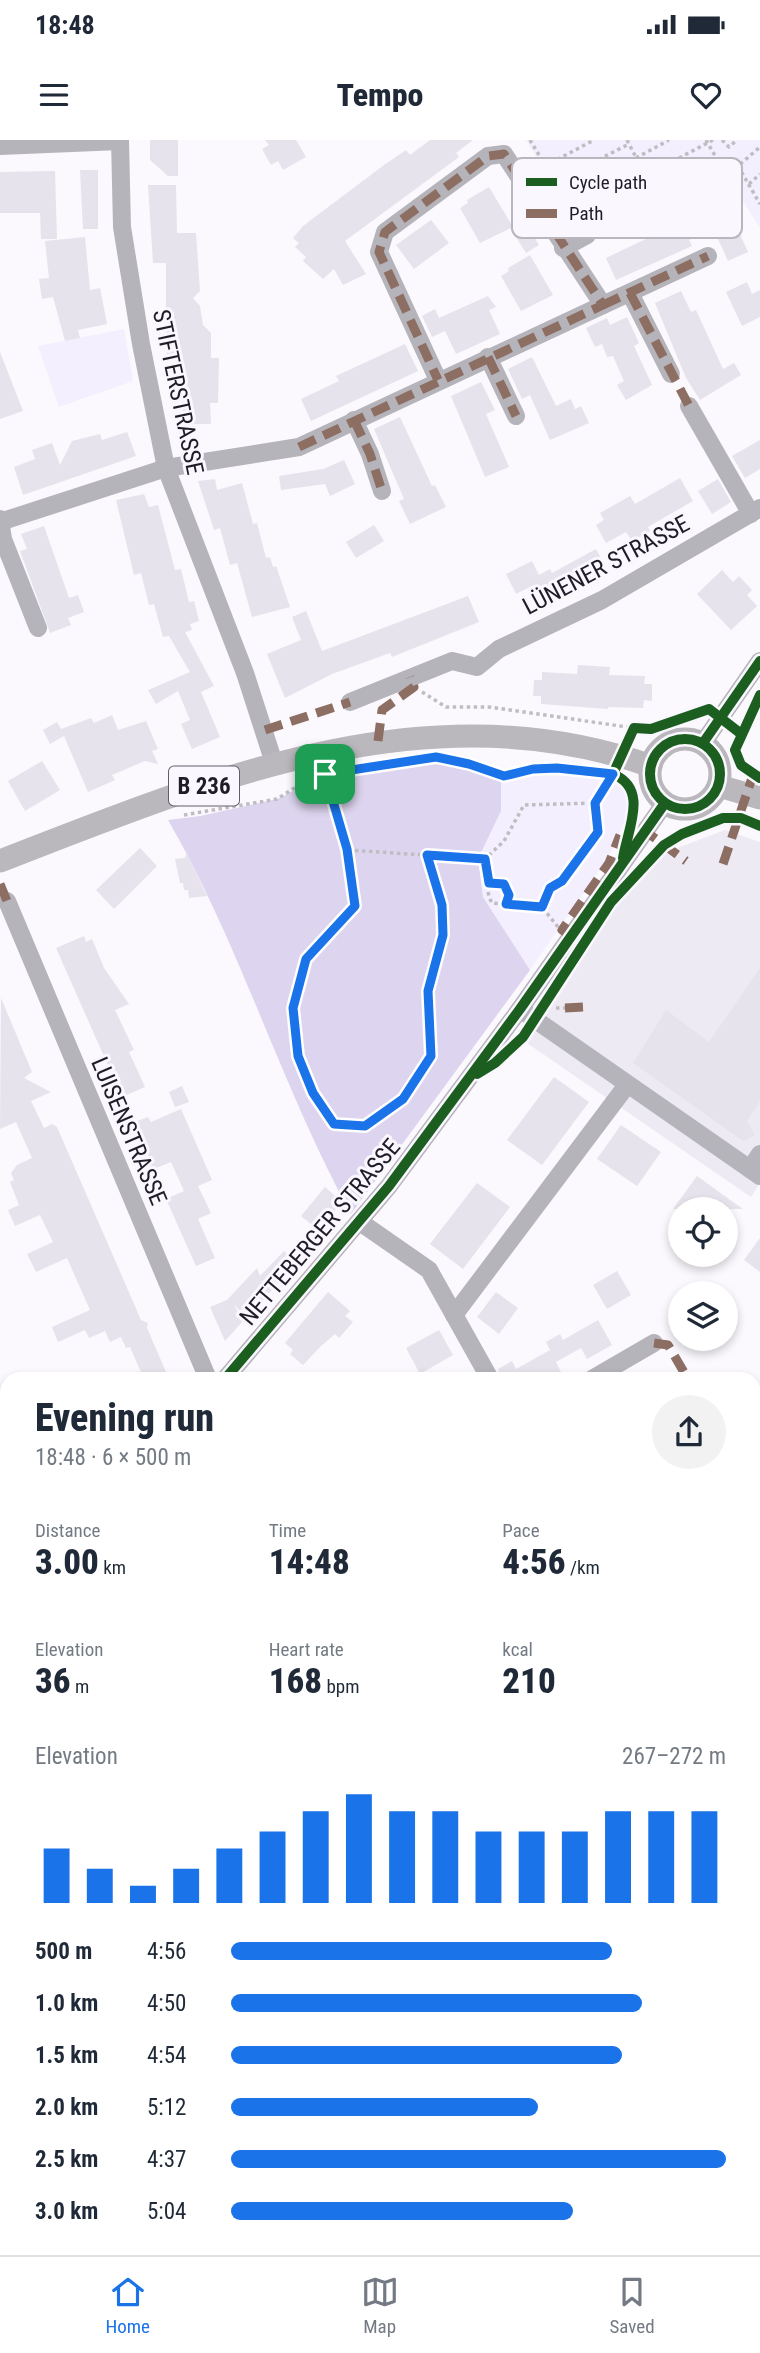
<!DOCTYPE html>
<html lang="en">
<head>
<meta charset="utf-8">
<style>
	:root { --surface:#fff; --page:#f2f2f3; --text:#1f2937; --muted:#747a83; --line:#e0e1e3; --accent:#1a73e8 }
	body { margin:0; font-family:"Roboto Condensed",sans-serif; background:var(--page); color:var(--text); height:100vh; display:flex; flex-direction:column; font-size:26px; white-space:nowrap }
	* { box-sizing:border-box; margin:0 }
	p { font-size:23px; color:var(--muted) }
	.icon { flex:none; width:38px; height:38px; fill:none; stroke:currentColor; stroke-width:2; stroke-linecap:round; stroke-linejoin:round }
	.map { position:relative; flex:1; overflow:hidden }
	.side { position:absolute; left:0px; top:1232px; width:761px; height:884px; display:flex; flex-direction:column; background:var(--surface); border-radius:21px 21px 0 0; box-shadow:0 4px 10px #0003 }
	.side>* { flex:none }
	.controls { position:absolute; left:668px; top:1057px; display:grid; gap:14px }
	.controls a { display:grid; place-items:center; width:70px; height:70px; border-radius:50%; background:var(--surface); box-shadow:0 4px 10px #0003; font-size:35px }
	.pin { position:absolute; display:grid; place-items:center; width:60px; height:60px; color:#fff; margin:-30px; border-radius:14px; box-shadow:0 4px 10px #0006 }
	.round { display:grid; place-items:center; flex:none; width:74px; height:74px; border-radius:37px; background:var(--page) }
	.summary { display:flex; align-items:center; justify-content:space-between; height:119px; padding:0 35px }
	h1 { font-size:38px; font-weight:800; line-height:52px }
	.metrics { display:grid; grid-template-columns:repeat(3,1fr); gap:10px; height:119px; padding:7px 35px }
	.metrics div { display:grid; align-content:center }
	.metrics b { font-size:35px; font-weight:800 }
	.metrics small { font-size:19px; font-weight:400 }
	.metrics p { font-size:19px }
	.chart { height:196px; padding:14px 35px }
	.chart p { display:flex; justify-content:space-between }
	.chart svg { width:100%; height:126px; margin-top:7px; stroke:var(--accent); stroke-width:6 }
	ul { padding:0 35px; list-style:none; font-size:23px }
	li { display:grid; grid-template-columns:112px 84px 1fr; align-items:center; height:52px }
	li i { height:18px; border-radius:9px; background:var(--accent) }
	.status { display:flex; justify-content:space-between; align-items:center; height:49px; padding:0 35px; background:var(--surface); direction:ltr }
	.status svg { height:19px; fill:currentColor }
	header { display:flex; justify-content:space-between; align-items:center; height:91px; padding:0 35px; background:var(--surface); font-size:32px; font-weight:800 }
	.tab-bar { display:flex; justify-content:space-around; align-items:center; height:98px; border-top:2px solid var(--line); background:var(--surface); font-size:19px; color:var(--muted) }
	.tab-bar a { display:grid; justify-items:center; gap:4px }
	.tab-bar .on { color:var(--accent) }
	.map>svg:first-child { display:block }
	.built { fill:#edeaf4 }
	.green { fill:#f3effe }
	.forest { fill:#ddd5ef }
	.building { fill:#e6e3ed }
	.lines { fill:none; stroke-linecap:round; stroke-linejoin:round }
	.path { stroke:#bfbdc2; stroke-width:3.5; stroke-dasharray:3.5 3.5; stroke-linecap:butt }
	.minor { stroke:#b6b4bb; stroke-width:18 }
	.major { stroke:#bab7bd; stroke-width:23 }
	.quiet { stroke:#8d6e63; stroke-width:9; stroke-dasharray:18 9; stroke-linecap:butt }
	.cycleway-casing { stroke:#faf8fe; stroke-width:15 }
	.cycleway { stroke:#1b5e20; stroke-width:10 }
	.route-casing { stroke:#fff; stroke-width:14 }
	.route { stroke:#1a73e8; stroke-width:9 }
	.labels { text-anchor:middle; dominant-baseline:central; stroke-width:6; stroke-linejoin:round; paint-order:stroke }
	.shield { fill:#faf8fe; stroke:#615e68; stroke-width:2 }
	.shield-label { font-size:23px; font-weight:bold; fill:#201c27 }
	.street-label { font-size:24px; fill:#201c27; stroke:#faf8fe }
	.key { fill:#faf8fe; stroke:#b9b6be; stroke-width:2 }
	.key-label { font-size:19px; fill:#201c27 }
</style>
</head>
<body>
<div class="status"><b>18:48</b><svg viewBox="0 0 49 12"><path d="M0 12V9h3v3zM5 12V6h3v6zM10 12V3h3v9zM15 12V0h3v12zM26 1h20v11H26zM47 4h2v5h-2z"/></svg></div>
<header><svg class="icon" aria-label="menu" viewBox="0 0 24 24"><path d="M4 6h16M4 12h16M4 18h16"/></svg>Tempo<svg class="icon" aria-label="heart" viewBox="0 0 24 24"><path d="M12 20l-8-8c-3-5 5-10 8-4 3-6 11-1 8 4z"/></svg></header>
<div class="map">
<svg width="760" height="2115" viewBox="0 0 760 2115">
	<rect width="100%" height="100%" fill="#fbf9fd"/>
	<!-- built -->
	<path class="built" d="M725,690l35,12v341l-9,14 -227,-156 95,-139 45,-49z"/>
	<!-- green -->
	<g class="green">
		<path d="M526,0h234v88l-33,-52 -141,64z"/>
		<path d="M124,189l9,52 -74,26 -21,-61z"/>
		<path d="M532,631h24l68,10 7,10 2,12 -25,55 -78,112 -47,-73 -5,-38 23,-48v-32z"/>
		<path d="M760,1591v101l-6,1v-94z"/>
	</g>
	<!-- forest -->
	<path class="forest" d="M435,620l33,7 33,12v32l-23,48 5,38 47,73 -179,244c-70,-127 -110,-268 -183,-394l32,-4 77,-17 36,-18 24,-6z"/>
	<!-- building -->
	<g class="building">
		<path d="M150,0h28v36h-10l-18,-16z"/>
		<path d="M265,0h31l10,17 -23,13 -5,-9 -7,4 -9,-16 7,-4z"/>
		<path d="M430,0h43l-17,13 3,4 -114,84 21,33 -23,11 -9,-16 -11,10 -20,-18 3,-4 -11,-10 4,-4 -6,-5 10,-12 81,-61 22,-15 4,5z"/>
		<path d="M80,30h18v59h-15z"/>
		<path d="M55,31l2,68h-16l-1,-26h-40v-41z"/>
		<path d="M148,45h28l1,48h19l4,58 -7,7 7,8 3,19 8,8v25h8l-1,45h-8l1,21h-28l-1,-66h-15l-1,-11 -5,-4 5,-4v-76h-13z"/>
		<path d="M489,47l24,40 -33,16 -20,-35 8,-5 -1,-3z"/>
		<path d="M693,53l17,37 -21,10 3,6 -76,34 -10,-22 44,-21 -4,-10 37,-17 -4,-10z"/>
		<path d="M431,80l18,23 -35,26 -18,-24z"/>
		<path d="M734,81l14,31 -20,9 -14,-31z"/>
		<path d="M527,86l12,19 -13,8 -12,-19z"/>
		<path d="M85,97l5,53 10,-2 7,36 -29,6 2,8 -15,3 -12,-44 -11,2 -3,-20 10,-1 -4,-37z"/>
		<path d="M530,115l23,40 -32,16 -20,-35 8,-5 -1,-3z"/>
		<path d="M747,142l5,12 8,-4v27l-18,9 -16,-34z"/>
		<path d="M681,151l10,21 5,-2 27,59 11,-6 7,12 -41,25 -14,-22 -31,-75z"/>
		<path d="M488,156l8,11 -7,3 11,24 -44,20 -11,-23 -13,6 -10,-21 13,-7 4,9z"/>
		<path d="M627,177l12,26 -5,3 18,39 -26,15 -9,-15 7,-4 -11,-25 -6,1 -5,-13 -7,3 -9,-19 21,-10 3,7z"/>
		<path d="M405,204l13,27 -107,50 -10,-22 38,-18 -3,-5z"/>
		<path d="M0,212l23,59 -23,8z"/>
		<path d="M532,217l24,49 15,-7 4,10 6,-3 8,17 -39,17 -20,-45 -8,4 -14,-30z"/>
		<path d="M481,242l14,28 -9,4 23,53 -24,10 -34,-81z"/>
		<path d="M400,277l32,69 3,-1 11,22 -36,17 -11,-23 5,-2 -30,-70z"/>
		<path d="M127,292l9,24 -113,39 -9,-28 21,-8 -3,-9 20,-7 8,22 12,-24 28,-7 2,6z"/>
		<path d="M760,300v29l-15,9 -13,-22z"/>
		<path d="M344,320l11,24 -25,12 -5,-12 -44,6 -2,-14 44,-7z"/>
		<path d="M680,338l13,23 -45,26 2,4 -18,10 -6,-9 -20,11 -10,-18 8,-5 -4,-7 30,-17 5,8z"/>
		<path d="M215,339l2,11 25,-7 11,41 4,-1 9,35 4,-1 3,10 3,-1 14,41 -38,10 -15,-54 -7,2 -10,-37 -6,2 -16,-49z"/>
		<path d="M718,339l13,23 -19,12 -14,-23z"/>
		<path d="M144,354l5,13 9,-2 17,65 6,-1 8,33 5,-1 5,20 -9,3 2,6 -7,2 29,54 -13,6 19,45 -28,12 -11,-25 9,-4 -12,-29 -22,13 -8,-14 42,-18 -21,-36 -6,1 -9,-33 -5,1 -8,-32 -7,2 -18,-75z"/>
		<path d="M374,385l10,16 -28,17 -10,-16z"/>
		<path d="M44,386l25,72 9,-3 6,17 -16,6 3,7 -21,8 -30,-82 7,-2 -6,-15z"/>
		<path d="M596,409l13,24 -26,14 -5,-11 -38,20 -6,-11 -18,9 -10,-20 26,-13 7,14 11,-6 2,4z"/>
		<path d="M722,430l11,12 6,-6 13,14 -5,5 10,11 -26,24 -34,-36z"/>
		<path d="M468,456l11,26 -87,35 -2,-4 -58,21 -47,24 -18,-44 34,-14 -9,-23 14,-6 16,40z"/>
		<path d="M578,525l32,2 -1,8 36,1 -1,8h8v17l-8,-1 -1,8 -35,-1v2l-67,-5v-8h-8l1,-16h8v-8l35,2z"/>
		<path d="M112,575l6,15 28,-9 12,28 -6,2 6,13 -13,-3 -33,14 3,5 -27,12 -24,-56 -14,8 -7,-14 14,-8 4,7 30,-11 3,5z"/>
		<path d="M42,621l18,29 -35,21 -17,-30z"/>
		<path d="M140,708l17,18 -43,43 -18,-19z"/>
		<path d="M187,712l2,6 18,38 -18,2 -1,-8h-4l-1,-7h-3l-5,-24 10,-1z"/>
		<path d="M84,796l2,6 6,-3 12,29 25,36 -14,6 19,40 -5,2 16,35 -23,10 -66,-149z"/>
		<path d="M760,828v133l-13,20 8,14 -12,6 -110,-78 33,-53 43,32z"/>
		<path d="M1,858l31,74 -8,6 27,14 -20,9 13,27 8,-4 5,3 84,193 7,3 -1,5 22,51h-25l-14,-32 -4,1 -5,-11 -11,5 -5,-11 -16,7 -4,-8 -27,12 -6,-15 38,-17 -23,-52 -31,14 -9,-18 26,-12 -13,-27 -25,11 -7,-16 11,-5 -9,-23 4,-2 -3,-7 6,-8 15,-7 -16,-36 -16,7z"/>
		<path d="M554,937l35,25 -47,63 -35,-25z"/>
		<path d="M182,946l7,16 -14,5 -6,-15z"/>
		<path d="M181,969l31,71 -14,6 13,27 -13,6 17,39 -19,8 -30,-67 18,-8 -13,-29 -30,12 9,-15 -15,-27 3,-5 -3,-5 13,-5 3,5z"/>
		<path d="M621,985l40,27 -24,34 -40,-27z"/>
		<path d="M697,1036l18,13 28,20h-70z"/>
		<path d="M477,1043l33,24 -47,62 -33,-25z"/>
		<path d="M325,1047l17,15 -24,28 -17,-14z"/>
		<path d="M760,1098v34l-16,-12z"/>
		<path d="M284,1111l12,11 -48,56 -14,-13 9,16 -18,20 -15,-34 17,-7 30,-32 3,8z"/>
		<path d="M617,1131l14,24 -24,14 -14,-24z"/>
		<path d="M328,1152l22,19 -5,5 8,6 -14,16 -4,-4 -14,12 -18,19 -13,-11 3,-4 -8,-7z"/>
		<path d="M496,1152l22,16 -19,26 -22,-17z"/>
		<path d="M598,1180l14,25 -25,14 -6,-11 -25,14 6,12 -8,5h-53l-3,-10 14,-8 4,8 34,-19 -4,-8 14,-8 3,6z"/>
		<path d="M439,1190l14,25 -33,19 -14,-26z"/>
	</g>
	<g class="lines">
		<!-- path -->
		<g class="path">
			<path d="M530,0l49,82"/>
			<path d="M627,0l31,60"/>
			<path d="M706,0l15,26"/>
			<path d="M722,0l7,7 8,-7"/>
			<path d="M636,18l33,-18"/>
			<path d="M545,26l49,-26"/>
			<path d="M738,26l22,38"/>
			<path d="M555,42l74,-38"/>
			<path d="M749,44l11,-10"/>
			<path d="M565,59l73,-38"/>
			<path d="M574,74l139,-74"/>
			<path d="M602,88l119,-62h17l22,-19"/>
			<path d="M422,552l24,15h43l145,21"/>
			<path d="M448,619l56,17 29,-7 50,2"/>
			<path d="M325,634l22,75 8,57 -49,53 -13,49 4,48 16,37 21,31 31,2 38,-27 28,-42 -3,-66 15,-56 -1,-30 -15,-50"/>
			<path d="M184,675l93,-16 35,-22"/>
			<path d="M348,710l137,9"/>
			<path d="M489,743l15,1 5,11 -3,9"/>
			<path d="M542,767l7,-19 13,-7 36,-49 -3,-29"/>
			<path d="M558,787l-16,-20 -50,-4c-7,-12 -5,-30 -7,-44l19,-18 20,-36 71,-2 17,-27"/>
			<path d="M556,868h9"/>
		</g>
		<!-- minor -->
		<g class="minor">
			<path d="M120,0l2,87 19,117 25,124 79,205 29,90"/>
			<path d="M0,6l120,-5"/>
			<path d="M563,108l24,-13"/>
			<path d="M630,153l41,81"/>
			<path d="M603,165l105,-49"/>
			<path d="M488,217l28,59"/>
			<path d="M689,266l62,108"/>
			<path d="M354,280l16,34 12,37"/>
			<path d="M0,379l3,20 35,89"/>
			<path d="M0,382l166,-54 133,-21 304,-142 -99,-151 -16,2 -103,76 -6,20 59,128"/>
			<path d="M350,562l102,-41 25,6 22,-18 103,-49 158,-92"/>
			<path d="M703,603l57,-82"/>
			<path d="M7,761l201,478"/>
			<path d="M520,869l240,167"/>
			<path d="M750,1029l10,-15"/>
			<path d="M360,1082l69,48 61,109"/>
			<path d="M454,1175l173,-230"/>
			<path d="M225,1239l164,-193 131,-177 145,-206"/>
			<path d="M592,1239l62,-36"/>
			<path d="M754,1367l6,-3"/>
			<path d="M0,1581l7,-12"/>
			<path d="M655,2109l3,6"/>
		</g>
		<!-- major -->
		<g class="major">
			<circle cx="685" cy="634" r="35"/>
			<path d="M719,646l41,12"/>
			<path d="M0,721c209,-81 426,-174 651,-95"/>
		</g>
		<!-- quiet -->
		<g class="quiet">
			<path d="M630,153l59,113"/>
			<path d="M603,165l105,-49"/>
			<path d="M488,217l28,59"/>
			<path d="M354,280l16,34 12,37"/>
			<path d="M299,307l304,-142 -99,-151 -16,2 -103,76 -6,20 59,128"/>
			<path d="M265,590l85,-28"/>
			<path d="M378,601l4,-31 32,-23 -4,-10"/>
			<path d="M641,688l45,33"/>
			<path d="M723,724l30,-89"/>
			<path d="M0,744l7,17"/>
			<path d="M570,796l-8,-6 47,-67 11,-28"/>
			<path d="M565,868l20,-1"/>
			<path d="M654,1203l14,2 20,34"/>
			<path d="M754,1508l6,-1"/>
			<path d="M10,2109l20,6"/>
		</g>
		<defs>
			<g id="cycleway">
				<path d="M760,555l-25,55 6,15 19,13"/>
				<circle cx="685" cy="634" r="35"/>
				<path d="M703,603l57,-82"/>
				<path d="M623,718c5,-30 26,-69 -10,-84l21,-46 17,1 58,-20 31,24"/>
				<path d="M477,934l18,-11 28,-26 88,-135 53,-57 18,-11 41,-16h18l19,8"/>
				<path d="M225,1239l164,-193 131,-177 145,-206"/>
			</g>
		</defs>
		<!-- cycleway casing -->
		<use href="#cycleway" class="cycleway-casing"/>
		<!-- cycleway -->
		<use href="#cycleway" class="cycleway"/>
	</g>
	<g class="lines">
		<defs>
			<path id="route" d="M436,617l33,7 35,12 29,-7 24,-1 56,6 -18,29 3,29 -36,49 -12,7 -8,19 -36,-3 3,-9 -5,-11 -15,-1 -4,-24 -58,-4 15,50 1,30 -15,56 3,65 -28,43 -38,27 -31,-2 -21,-31 -15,-37 -5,-48 13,-49 49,-53 -8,-57 -22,-75z"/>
		</defs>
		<!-- route casing -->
		<use href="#route" class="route-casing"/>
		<!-- route -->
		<use href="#route" class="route"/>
	</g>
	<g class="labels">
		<!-- shield labels -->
		<rect class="shield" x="169" y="626.5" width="70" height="39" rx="5"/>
		<g class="shield-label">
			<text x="204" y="646">B 236</text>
		</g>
		<!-- street labels -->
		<g class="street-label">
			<text transform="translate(178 252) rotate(78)">STIFTERSTRASSE</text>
			<text transform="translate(606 425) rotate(-28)">LÜNENER STRASSE</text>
			<text transform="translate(129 991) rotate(67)">LUISENSTRASSE</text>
			<text transform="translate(320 1092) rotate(-50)">NETTEBERGER STRASSE</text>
		</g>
	</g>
	<!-- legend -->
	<rect x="512" y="18" width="230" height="80" rx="10" class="key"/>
	<rect x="526" y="38" width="31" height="8" fill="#1b5e20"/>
	<rect x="526" y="69" width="31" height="9" fill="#8d6e63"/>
	<g class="key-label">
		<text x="569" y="49">Cycle path</text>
		<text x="569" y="80">Path</text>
	</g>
</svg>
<div class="controls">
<a><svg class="icon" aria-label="locate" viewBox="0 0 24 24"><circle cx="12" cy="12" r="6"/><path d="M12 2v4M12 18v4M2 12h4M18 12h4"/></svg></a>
<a><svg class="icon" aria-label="layers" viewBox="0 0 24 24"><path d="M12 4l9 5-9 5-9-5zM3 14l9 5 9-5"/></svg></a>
</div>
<div class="pin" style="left:325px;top:634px;background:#1e9e55"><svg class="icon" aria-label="arrive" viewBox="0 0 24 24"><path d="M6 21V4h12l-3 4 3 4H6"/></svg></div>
<section class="side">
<div class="summary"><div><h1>Evening run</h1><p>18:48 · 6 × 500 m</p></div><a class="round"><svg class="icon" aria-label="share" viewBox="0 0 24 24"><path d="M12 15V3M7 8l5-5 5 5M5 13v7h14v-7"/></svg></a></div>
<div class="metrics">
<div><p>Distance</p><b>3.00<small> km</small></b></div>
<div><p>Time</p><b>14:48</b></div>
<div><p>Pace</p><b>4:56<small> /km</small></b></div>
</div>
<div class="metrics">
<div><p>Elevation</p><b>36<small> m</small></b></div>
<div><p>Heart rate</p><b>168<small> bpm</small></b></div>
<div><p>kcal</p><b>210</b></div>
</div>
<div class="chart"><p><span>Elevation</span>267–272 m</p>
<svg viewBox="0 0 160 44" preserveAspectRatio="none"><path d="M5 44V25M15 44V32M25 44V38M35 44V32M45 44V25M55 44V19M65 44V12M75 44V6M85 44V12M95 44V12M105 44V19M115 44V19M125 44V19M135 44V12M145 44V12M155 44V12"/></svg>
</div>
<ul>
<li><b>500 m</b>4:56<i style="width:77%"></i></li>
<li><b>1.0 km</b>4:50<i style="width:83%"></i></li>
<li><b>1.5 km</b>4:54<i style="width:79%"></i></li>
<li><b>2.0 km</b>5:12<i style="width:62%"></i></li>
<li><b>2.5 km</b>4:37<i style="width:100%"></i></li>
<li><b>3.0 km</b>5:04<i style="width:69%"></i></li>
</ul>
</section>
</div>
<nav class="tab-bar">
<a class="on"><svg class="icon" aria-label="home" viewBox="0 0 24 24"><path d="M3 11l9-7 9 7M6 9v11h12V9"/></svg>Home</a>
<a><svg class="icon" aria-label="map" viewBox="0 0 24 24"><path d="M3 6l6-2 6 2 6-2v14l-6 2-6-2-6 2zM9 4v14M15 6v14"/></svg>Map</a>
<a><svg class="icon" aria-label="saved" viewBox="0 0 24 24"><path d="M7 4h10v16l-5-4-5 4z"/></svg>Saved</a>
</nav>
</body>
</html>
